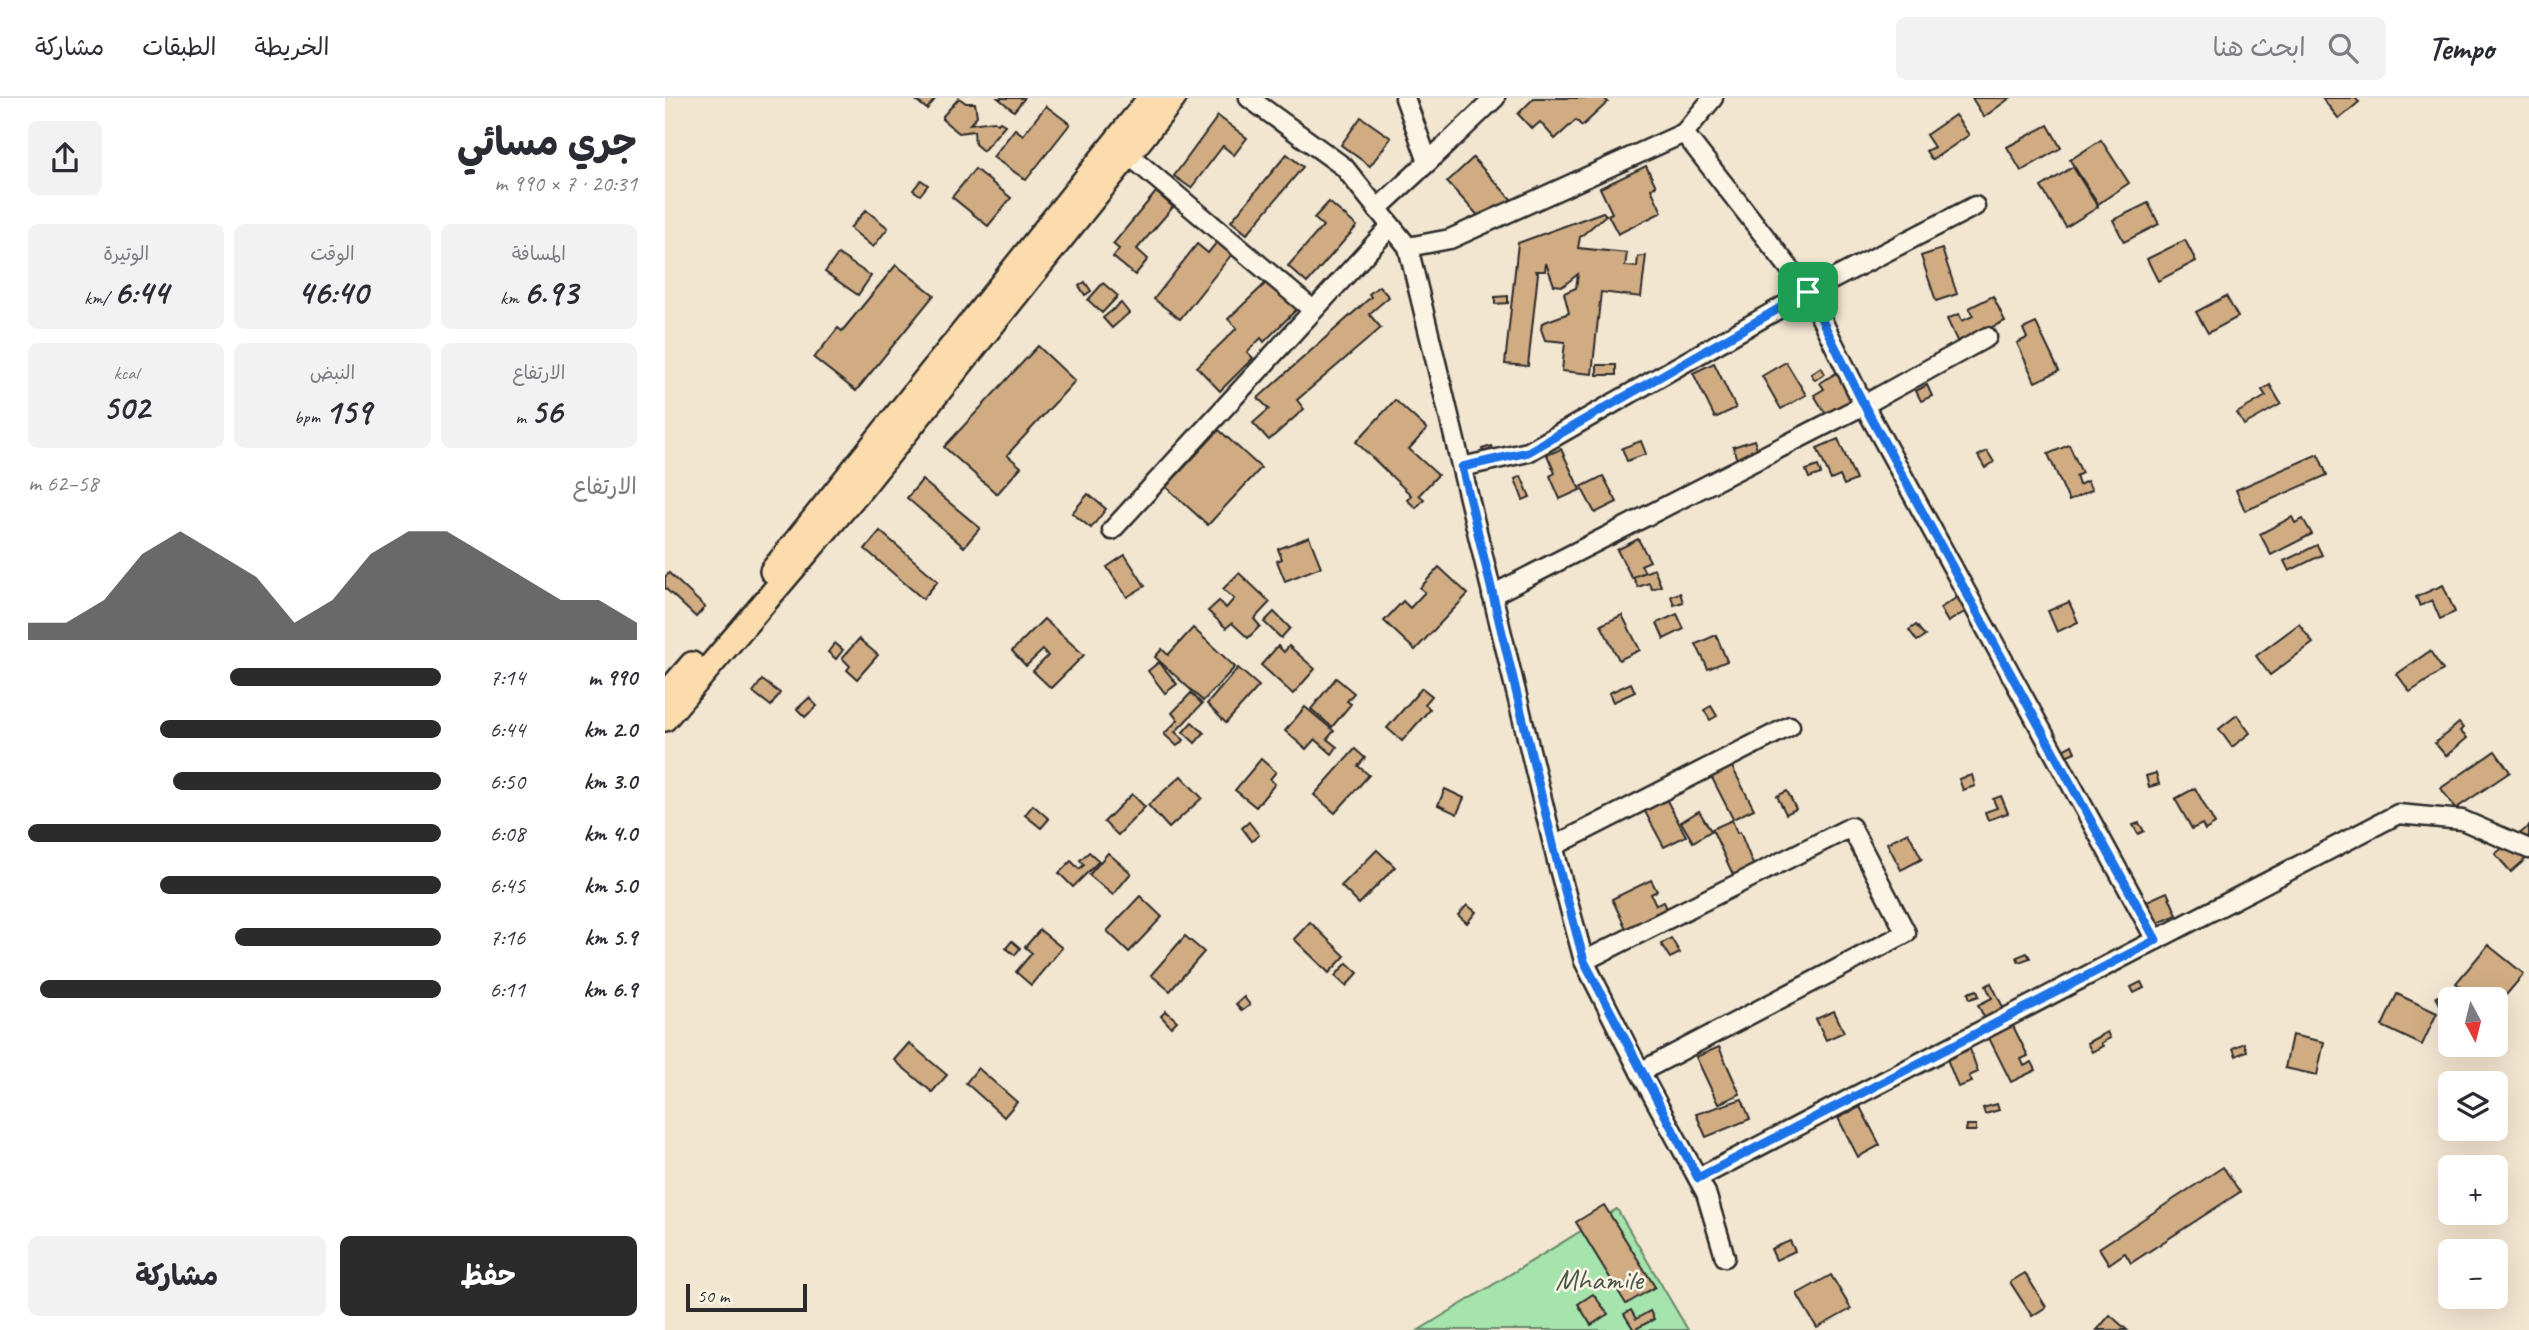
<!DOCTYPE html>
<html lang="ar">
<head>
<meta charset="utf-8">
<style>
	:root { --surface:#fff; --page:#f2f2f3; --text:#2b2b33; --muted:#7c7c81; --line:#e1e1e2; --accent:#2b2b2b }
	body { margin:0; font-family:Caveat,"Playpen Sans Arabic",sans-serif; background:var(--page); color:var(--text); direction:rtl; height:100vh; display:flex; flex-direction:column; font-size:26px; white-space:nowrap }
	* { box-sizing:border-box; margin:0 }
	p { font-size:23px; color:var(--muted) }
	.icon { flex:none; width:38px; height:38px; fill:none; stroke:currentColor; stroke-width:2; stroke-linecap:round; stroke-linejoin:round }
	.map { position:relative; flex:1; overflow:hidden; direction:ltr }
	.sheet { display:flex; flex-direction:column; background:var(--surface); width:665px }
	.sheet>* { flex:none }
	.needle { width:46px; rotate:173deg }
	.fabs { position:absolute; left:1773px; top:889px; display:grid; gap:14px }
	.fabs a { display:grid; place-items:center; width:70px; height:70px; border-radius:10px; background:var(--surface); box-shadow:0 7px 28px #0002; font-size:35px }
	.scale { position:absolute; left:21px; bottom:18px; width:121px; box-sizing:border-box; padding-left:7px; border:4px solid #2b2b2b; border-top:0; font-size:19px; line-height:24px; white-space:nowrap; color:#2b2b2b; -webkit-text-stroke:5px #fcf5e5; paint-order:stroke }
	.pin { position:absolute; display:grid; place-items:center; width:60px; height:60px; color:#fff; margin:-30px; border-radius:14px; box-shadow:0 4px 10px #0006 }
	.round { display:grid; place-items:center; flex:none; width:74px; height:74px; border-radius:10px; background:var(--page) }
	.headline { display:flex; align-items:center; justify-content:space-between; height:119px; padding:0 28px }
	h1 { font-size:38px; font-weight:700; line-height:52px }
	.stats { display:grid; grid-template-columns:repeat(3,1fr); gap:10px; height:119px; padding:7px 28px }
	.stats div { display:grid; align-content:center; border-radius:10px; background:var(--page); text-align:center }
	.stats b { font-size:35px; font-weight:700 }
	.stats small { font-size:19px; font-weight:400 }
	.stats p { font-size:19px }
	.chart { height:196px; padding:14px 28px }
	.chart p { display:flex; justify-content:space-between }
	.chart svg { width:100%; height:126px; margin-top:7px; fill:var(--accent); opacity:.7 }
	.action { display:flex; gap:14px; margin-top:auto; padding:14px 28px }
	.action a { flex:1; height:80px; border-radius:10px; background:var(--accent); color:#fff; font-size:28px; font-weight:700; line-height:80px; text-align:center }
	.action a+a { background:var(--page); color:var(--text) }
	ul { padding:0 28px; list-style:none; font-size:23px }
	li { display:grid; grid-template-columns:112px 84px 1fr; align-items:center; height:52px }
	li i { height:18px; border-radius:9px; background:var(--accent) }
	header { display:flex; align-items:center; gap:42px; box-sizing:border-box; height:98px; padding:0 35px; background:var(--surface); border-bottom:2px solid var(--line) }
	header strong { font-size:33px }
	nav { display:flex; gap:38px; margin-inline-start:auto; font-size:24px }
	.search { width:490px; height:63px; background:var(--page); display:flex; align-items:center; gap:18px; box-sizing:border-box; padding:0 24px; border-radius:10px; color:var(--muted); font-size:26px }
	main { display:flex; flex:1; min-height:0 }
	.map>svg:first-child { display:block }
	.green { fill:#a5e4ac; stroke:#68886c; stroke-width:2 }
	.building { fill:#d1ac83; stroke:#2b2b2b; stroke-width:2 }
	.lines { fill:none; stroke-linecap:round; stroke-linejoin:round }
	.minor-casing { stroke:#2b2b2b; stroke-width:23 }
	.major-casing { stroke:#2b2b2b; stroke-width:28 }
	.minor { stroke:#fcf5e5; stroke-width:18 }
	.major { stroke:#fcdcac; stroke-width:23 }
	.route-casing { stroke:#fff; stroke-width:14 }
	.route { stroke:#1a73e8; stroke-width:9 }
	.labels { text-anchor:middle; dominant-baseline:central; stroke-width:5; stroke-linejoin:round; paint-order:stroke }
	.park-label { font-size:30px; fill:#4a594b; stroke:#fcf5e5 }
</style>
</head>
<body>
<header>
<strong>Tempo</strong>
<div class="search"><svg class="icon" aria-label="search" viewBox="0 0 24 24"><circle cx="10" cy="10" r="6"/><path d="M15 15l6 6"/></svg>ابحث هنا</div>
<nav><a>الخريطة</a><a>الطبقات</a><a>مشاركة</a></nav>
</header>
<main>
<div class="map">
<svg width="1864" height="1232" viewBox="0 0 1864 1232">
	<rect width="100%" height="100%" fill="#f3e6d1"/>
	<filter id="ink" filterUnits="userSpaceOnUse"><feTurbulence type="fractalNoise" baseFrequency=".0143" numOctaves="2"/><feDisplacementMap in="SourceGraphic" scale="14" xChannelSelector="R" yChannelSelector="G"/><feConvolveMatrix kernelMatrix="1 2 1 2 8 2 1 2 1" color-interpolation-filters="sRGB"/></filter>
	<g filter="url(#ink)">
		<!-- green -->
		<path class="green" d="M952,1111l71,121h-269z"/>
		<!-- building -->
		<g class="building">
			<path d="M248,0h23l-9,11z"/>
			<path d="M294,0l7,5h9l2,13 -7,8 24,-3 4,3 2,-2 5,3 -22,26 -8,-7 -1,-13 -15,2 -16,-13v-4z"/>
			<path d="M333,0h26v1l-10,12z"/>
			<path d="M869,0h70l4,4 -26,24 -6,-6 -21,19 -15,-17 -8,7 -14,-15z"/>
			<path d="M1307,0h38l-26,19z"/>
			<path d="M1657,0h33l4,4 -20,17z"/>
			<path d="M381,8l24,18 -44,56 -33,-23 22,-28 8,6z"/>
			<path d="M1290,17l14,20 -37,25 -6,-9 8,-4 -8,-12z"/>
			<path d="M553,18l29,22 -13,17 -11,-9 -32,42 -17,-12z"/>
			<path d="M696,19l30,21 -21,28 -29,-21z"/>
			<path d="M1383,27l13,23 -40,23 -14,-24z"/>
			<path d="M1436,42l28,43 -31,21 -28,-44z"/>
			<path d="M622,56l16,13 -56,67 -16,-13z"/>
			<path d="M808,60l38,41 -26,24 -38,-41z"/>
			<path d="M981,68l10,20 -5,3 11,23 -44,22 -10,-19 4,-2 -12,-25z"/>
			<path d="M1408,69l25,40 -32,20 -25,-40z"/>
			<path d="M310,71l36,29 -23,28 -36,-29z"/>
			<path d="M256,82l7,5 -8,10 -7,-5z"/>
			<path d="M491,94l17,15 -36,42 11,10 -13,16 -22,-18 6,-8 -6,-5z"/>
			<path d="M664,104l28,24 -50,57 -19,-17 35,-40 -9,-8z"/>
			<path d="M1483,105l11,21 -35,18 -11,-22z"/>
			<path d="M201,112l22,18 -15,19 -23,-19z"/>
			<path d="M938,114l3,3 -26,22 -2,11 49,5 -2,13 12,1 1,-10 8,-2 -5,42 -40,-5 -9,82 -30,-3 3,-29 -20,-2 -4,-11 1,-6 27,-10 -5,-20 12,-5 2,-14 -15,12 -9,-1 -8,-22 -1,8h-9l2,2 -10,93 -23,-2 13,-121z"/>
			<path d="M1520,142l11,21 -38,20 -11,-22z"/>
			<path d="M552,144l15,12 -52,65 -26,-20 43,-55 11,9z"/>
			<path d="M1277,151l15,45 -21,7 -15,-45z"/>
			<path d="M173,156l33,22 -13,19 -33,-23z"/>
			<path d="M231,167l38,30 -78,96 -42,-33 24,-30 4,3z"/>
			<path d="M604,182l28,29 -33,33 -3,-4 -14,14 6,6 -33,33 -23,-24 40,-39 -9,-9z"/>
			<path d="M420,184l6,9 -6,4 -6,-9z"/>
			<path d="M438,185l15,13 -16,17 -14,-13z"/>
			<path d="M714,188l10,11 -20,17 12,14 -84,72 7,9 -35,31 -16,-17 16,-14 -11,-11 113,-101 -2,-3z"/>
			<path d="M843,198v7l-13,1v-7z"/>
			<path d="M1328,198l12,25 -47,22 -11,-24 12,-5 3,7 11,-5 -4,-8z"/>
			<path d="M1561,198l12,21 -30,16 -12,-21z"/>
			<path d="M456,205l8,10 -17,15 -9,-10z"/>
			<path d="M1371,225l23,48 -24,11 -18,-39 10,-5 -4,-9z"/>
			<path d="M373,248l37,35 -68,74 14,12 -24,27 -53,-47z"/>
			<path d="M1121,264l20,33 -25,14 -19,-33z"/>
			<path d="M1049,265l22,45 -21,10 -22,-45z"/>
			<rect x="932" y="267" width="19" height="10"/>
			<path d="M1156,269l4,7 -10,6 -4,-6z"/>
			<path d="M1173,274l16,28 -27,16 -13,-21 10,-6 -4,-6z"/>
			<path d="M1262,287l5,11 -11,5 -5,-10z"/>
			<path d="M1605,287l11,19 -37,21 -7,-12 29,-17 -4,-6z"/>
			<path d="M730,302l32,29 -18,20 29,26 -19,20 5,4 -8,9 -9,-8 4,-5 -55,-53z"/>
			<path d="M554,332l42,38 -53,57 -42,-38z"/>
			<path d="M1173,341l18,41 -12,5 -4,-9 -9,4 -14,-32z"/>
			<path d="M1089,342l5,13 -22,7 -4,-13z"/>
			<path d="M976,343l5,13 -19,7 -5,-13z"/>
			<path d="M1404,347l13,28 -6,3 3,9 8,-4 5,9 -23,11 -21,-47z"/>
			<path d="M827,348l4,13 -10,3 -4,-13z"/>
			<path d="M896,351l19,41 -20,9 -10,-23 5,-3 -8,-18z"/>
			<path d="M1322,353l7,11 -9,6 -7,-12z"/>
			<path d="M1653,356l9,21 -82,36 -9,-21z"/>
			<path d="M1153,368l3,8 -12,4 -3,-8z"/>
			<path d="M856,378l9,21 -7,3 -8,-21z"/>
			<path d="M938,378l14,26 -22,11 -14,-26z"/>
			<path d="M257,382l58,48 -16,19 -57,-49z"/>
			<path d="M423,396l18,15 -15,19 -19,-15z"/>
			<path d="M1627,419l3,6 8,-4 9,15 -41,21 -11,-21z"/>
			<path d="M215,433l58,50 -15,18 -58,-50z"/>
			<path d="M644,439l12,30 -36,14 -8,-20 5,-2 -4,-10z"/>
			<path d="M973,441l12,22 -9,4 4,7 -13,6 -15,-28z"/>
			<path d="M1652,447l5,10 -33,16 -5,-10z"/>
			<path d="M460,457l20,31 -18,11 -20,-30z"/>
			<path d="M774,469l29,27 -53,56 -31,-29 19,-20 7,7 15,-16 -5,-4z"/>
			<path d="M989,471l7,17 -9,3 -3,-6 -11,4 -5,-10z"/>
			<path d="M4,475l36,34 -9,10 -31,-29v-11z"/>
			<path d="M574,475l31,29 -16,17 6,7 -12,12 -16,-15 -6,5 -18,-17 11,-10 7,7 8,-9 -11,-10z"/>
			<path d="M1778,487l12,27 -15,7 -8,-19 -12,6 -4,-9z"/>
			<path d="M1015,495l3,9 -9,3 -3,-9z"/>
			<path d="M1293,499l8,14 -18,11 -8,-14z"/>
			<path d="M1404,504l9,20 -21,10 -9,-21z"/>
			<path d="M609,514l16,16 -9,10 -17,-16z"/>
			<path d="M1012,516l7,15 -20,10 -7,-16z"/>
			<path d="M957,517l18,35 -21,10 -18,-35z"/>
			<path d="M379,521l40,36 -33,33 -18,-17 15,-15 -5,-6 -17,16 -14,-15z"/>
			<path d="M1634,526l14,19 -43,32 -14,-19z"/>
			<path d="M1251,527l9,11 -8,5 -8,-11z"/>
			<path d="M528,530l42,39 -32,34 -48,-44 7,-8 6,6z"/>
			<path d="M1051,537l11,26 -19,8 -12,-25z"/>
			<path d="M194,541l19,16 -21,24 -10,-9 3,-4 -8,-8z"/>
			<path d="M170,545l8,7 -7,9 -8,-7z"/>
			<path d="M613,548l6,6 5,-6 26,23 -22,25 -32,-29z"/>
			<path d="M1765,553l13,19 -33,22 -13,-18z"/>
			<path d="M494,564l18,22 -12,9 -17,-22z"/>
			<path d="M573,570l21,18 -33,37 -19,-19z"/>
			<path d="M671,580l18,15 -7,8 4,3 -19,23 -21,-18z"/>
			<path d="M97,582l18,13 -9,13 -18,-14z"/>
			<path d="M966,585l4,9 -22,10 -4,-9z"/>
			<path d="M757,590l10,8 -7,8 5,5 -28,32 -15,-13z"/>
			<path d="M526,595l11,11 -27,28 9,8 -7,6 -13,-12 14,-14 -6,-7z"/>
			<path d="M144,600l8,8 -12,11 -8,-8z"/>
			<path d="M1046,608l6,10 -7,4 -6,-10z"/>
			<path d="M640,609l29,24 -7,8 10,8 -5,7 -17,-15 -9,10 -21,-18z"/>
			<path d="M1572,617l13,18 -18,14 -13,-18z"/>
			<path d="M527,624l12,11 -9,10 -12,-11z"/>
			<path d="M1794,625l4,5 -3,3 7,7 -21,18 -11,-13z"/>
			<path d="M1407,647l3,7 -9,4 -3,-6z"/>
			<path d="M690,651l10,9 -7,8 11,9 -34,38 -21,-18z"/>
			<path d="M1830,653l15,21 -55,37 -14,-21z"/>
			<path d="M596,661l15,13 -6,7 5,5 -19,23 -21,-17z"/>
			<path d="M1065,665l24,46 -21,10 -23,-45z"/>
			<path d="M1491,675l3,11 -10,3 -3,-11z"/>
			<path d="M1307,677l3,11 -12,4 -4,-11z"/>
			<path d="M516,678l21,22 -33,30 -21,-23z"/>
			<path d="M1530,690l20,36 -10,6 -3,-6 -10,5 -17,-30z"/>
			<path d="M780,691l19,9 -7,16 -19,-9z"/>
			<path d="M1122,693l9,18 -10,5 -9,-18z"/>
			<path d="M467,696l13,13 -27,28 -14,-13z"/>
			<path d="M1336,698l7,17 -20,7 -3,-8 12,-4 -4,-9z"/>
			<path d="M1000,699l21,39 -22,11 -21,-39z"/>
			<path d="M368,707l16,14 -8,9 -16,-13z"/>
			<path d="M1034,713l12,20 -18,11 -12,-20z"/>
			<path d="M1067,722l5,13 3,-1 14,35 -20,10 -22,-48z"/>
			<path d="M584,724l10,13 -7,6 -10,-13z"/>
			<path d="M1474,725l5,8 -6,3 -5,-9z"/>
			<path d="M1864,728v30l-18,16 -16,-18z"/>
			<path d="M1243,734l14,27 -21,11 -14,-27z"/>
			<path d="M712,752l18,17 -36,37 -18,-18z"/>
			<path d="M424,754l10,9 -26,26 -14,-14 12,-12 8,8 5,-4 -4,-5z"/>
			<path d="M443,755l23,20 -18,22 -24,-20z"/>
			<path d="M986,782l6,11 -6,3 5,11 8,-3 6,13 -41,20 -17,-36z"/>
			<path d="M1502,794l10,23 -21,9 -9,-23z"/>
			<path d="M475,798l22,21 -33,35 -22,-21z"/>
			<path d="M802,807l9,7 -9,11 -9,-8z"/>
			<path d="M645,824l35,34 -16,17 -35,-34z"/>
			<path d="M375,832l22,18 -31,37 -15,-13 16,-19 -7,-6z"/>
			<path d="M520,838l19,16 -34,39 -19,-16z"/>
			<path d="M1006,840l9,15 -10,5 -9,-14z"/>
			<path d="M347,843l8,7 -5,7 -9,-7z"/>
			<path d="M1823,847l36,29 -29,34v-9h-19l-20,-16z"/>
			<path d="M1362,855l3,5 -11,4 -2,-5z"/>
			<path d="M682,865l11,10 -12,13 -11,-10z"/>
			<path d="M1476,884l3,6 -10,5 -3,-6z"/>
			<path d="M1326,885l13,26 -19,10 -7,-14 14,-7 -6,-12z"/>
			<path d="M1786,891l6,10h-7v5l-8,4 -6,-11z"/>
			<path d="M1312,892l2,6 -9,3 -2,-6z"/>
			<path d="M1732,896l40,19 -15,32 -40,-19z"/>
			<path d="M579,899l6,8 -8,6 -6,-7z"/>
			<path d="M501,913l11,10 -6,6 -10,-11z"/>
			<path d="M1169,913l10,21 -18,8 -10,-21z"/>
			<path d="M1347,926l16,32 -7,3 3,7 8,-4 4,8 -25,12 -23,-46z"/>
			<path d="M1442,934l3,6 -9,5 2,3 -11,6 -5,-9z"/>
			<path d="M1627,937l32,7 -7,33 -32,-7z"/>
			<path d="M244,945l38,32 -15,17 -38,-32z"/>
			<path d="M1579,945l3,8 -11,5 -3,-8z"/>
			<path d="M1054,949l21,47 -22,10 -22,-47z"/>
			<path d="M1305,951l8,23 -9,4 3,6 -14,5 -11,-28z"/>
			<path d="M313,970l39,34 -13,15 -38,-34z"/>
			<path d="M1077,1001l8,20 -44,18 -10,-23z"/>
			<path d="M1332,1006l2,6 -14,4 -2,-6z"/>
			<path d="M1195,1009l20,38 -22,12 -20,-39z"/>
			<path d="M1302,1027h9v6h-10z"/>
			<path d="M1558,1069l17,25 -109,71 -6,-10 -16,11 -10,-16z"/>
			<path d="M939,1107l51,82 -29,17 -50,-82z"/>
			<path d="M1125,1143l5,10 -19,9 -5,-11z"/>
			<path d="M1360,1175l21,34 -14,9 -22,-34z"/>
			<path d="M1166,1177l20,34 -34,19 -20,-34z"/>
			<path d="M928,1196l15,20 -17,11 -13,-21z"/>
			<path d="M966,1212l5,9 14,-8 4,8 -20,11 -10,-16z"/>
			<path d="M1445,1217l17,15h-30z"/>
		</g>
		<g class="lines">
			<defs>
				<g id="minor">
					<path d="M584,0l95,69 64,80 150,618 26,96 56,111 66,121 19,64"/>
					<path d="M1048,0l-29,35 124,159 56,113 292,535"/>
					<path d="M464,57l184,155"/>
					<path d="M763,64l67,-64"/>
					<path d="M712,111l51,-47 -23,-64"/>
					<path d="M743,149l42,-8 234,-106"/>
					<path d="M797,369l66,-15 280,-160 167,-86"/>
					<path d="M447,432l279,-304"/>
					<path d="M827,497l372,-190 123,-68"/>
					<path d="M889,748l236,-120"/>
					<path d="M919,863l267,-134 55,106 -266,139"/>
					<path d="M1033,1080l700,-364 64,6 67,29"/>
				</g>
				<g id="major">
					<path d="M107,473l378,-473"/>
					<path d="M0,597l27,-31"/>
					<path d="M0,621l196,-230 313,-391"/>
				</g>
			</defs>
			<!-- minor casing -->
			<use href="#minor" class="minor-casing"/>
			<!-- major casing -->
			<use href="#major" class="major-casing"/>
			<!-- minor -->
			<use href="#minor" class="minor"/>
			<!-- major -->
			<use href="#major" class="major"/>
		</g>
	</g>
	<g class="lines" filter="url(#ink)">
		<defs>
			<path id="route" d="M1143,194l56,113 292,535 -458,238 -114,-217 -26,-96 -96,-398 66,-15z"/>
		</defs>
		<!-- route casing -->
		<use href="#route" class="route-casing"/>
		<!-- route -->
		<use href="#route" class="route"/>
	</g>
	<g class="labels">
		<!-- park labels -->
		<g class="park-label">
			<text x="934" y="1181">Mhamile</text>
		</g>
	</g>
</svg>
<div class="fabs">
<a><svg class="needle" viewBox="-14 -14 28 28"><path d="M0-13l5 13h-10z" fill="#e53935"/><path d="M0 13l5-13h-10z" fill="#7c7c81"/></svg></a>
<a><svg class="icon" aria-label="layers" viewBox="0 0 24 24"><path d="M12 4l9 5-9 5-9-5zM3 14l9 5 9-5"/></svg></a>
<a>+</a>
<a>−</a>
</div>
<div class="scale">50 m</div>
<div class="pin" style="left:1143px;top:194px;background:#1e9e55"><svg class="icon" aria-label="arrive" viewBox="0 0 24 24"><path d="M6 21V4h12l-3 4 3 4H6"/></svg></div>
</div>
<section class="sheet">
<div class="headline"><div><h1>جري مسائي</h1><p>20:31 · 7 × 990 m</p></div><a class="round"><svg class="icon" aria-label="share" viewBox="0 0 24 24"><path d="M12 15V3M7 8l5-5 5 5M5 13v7h14v-7"/></svg></a></div>
<div class="stats">
<div><p>المسافة</p><b>6.93<small> km</small></b></div>
<div><p>الوقت</p><b>46:40</b></div>
<div><p>الوتيرة</p><b>6:44<small> /km</small></b></div>
</div>
<div class="stats">
<div><p>الارتفاع</p><b>56<small> m</small></b></div>
<div><p>النبض</p><b>159<small> bpm</small></b></div>
<div><p>kcal</p><b>502</b></div>
</div>
<div class="chart"><p><span>الارتفاع</span>58–62 m</p>
<svg viewBox="0 0 160 44" preserveAspectRatio="none"><path d="M0 44V38L10 38L20 30L30 14L40 6L50 14L60 22L70 38L80 30L90 14L100 6L110 6L120 14L130 22L140 30L150 30L160 38V44z"/></svg>
</div>
<ul>
<li><b>990 m</b>7:14<i style="width:51%"></i></li>
<li><b>2.0 km</b>6:44<i style="width:68%"></i></li>
<li><b>3.0 km</b>6:50<i style="width:65%"></i></li>
<li><b>4.0 km</b>6:08<i style="width:100%"></i></li>
<li><b>5.0 km</b>6:45<i style="width:68%"></i></li>
<li><b>5.9 km</b>7:16<i style="width:50%"></i></li>
<li><b>6.9 km</b>6:11<i style="width:97%"></i></li>
</ul>
<div class="action"><a>حفظ</a><a>مشاركة</a></div>
</section>
</main>
</body>
</html>
